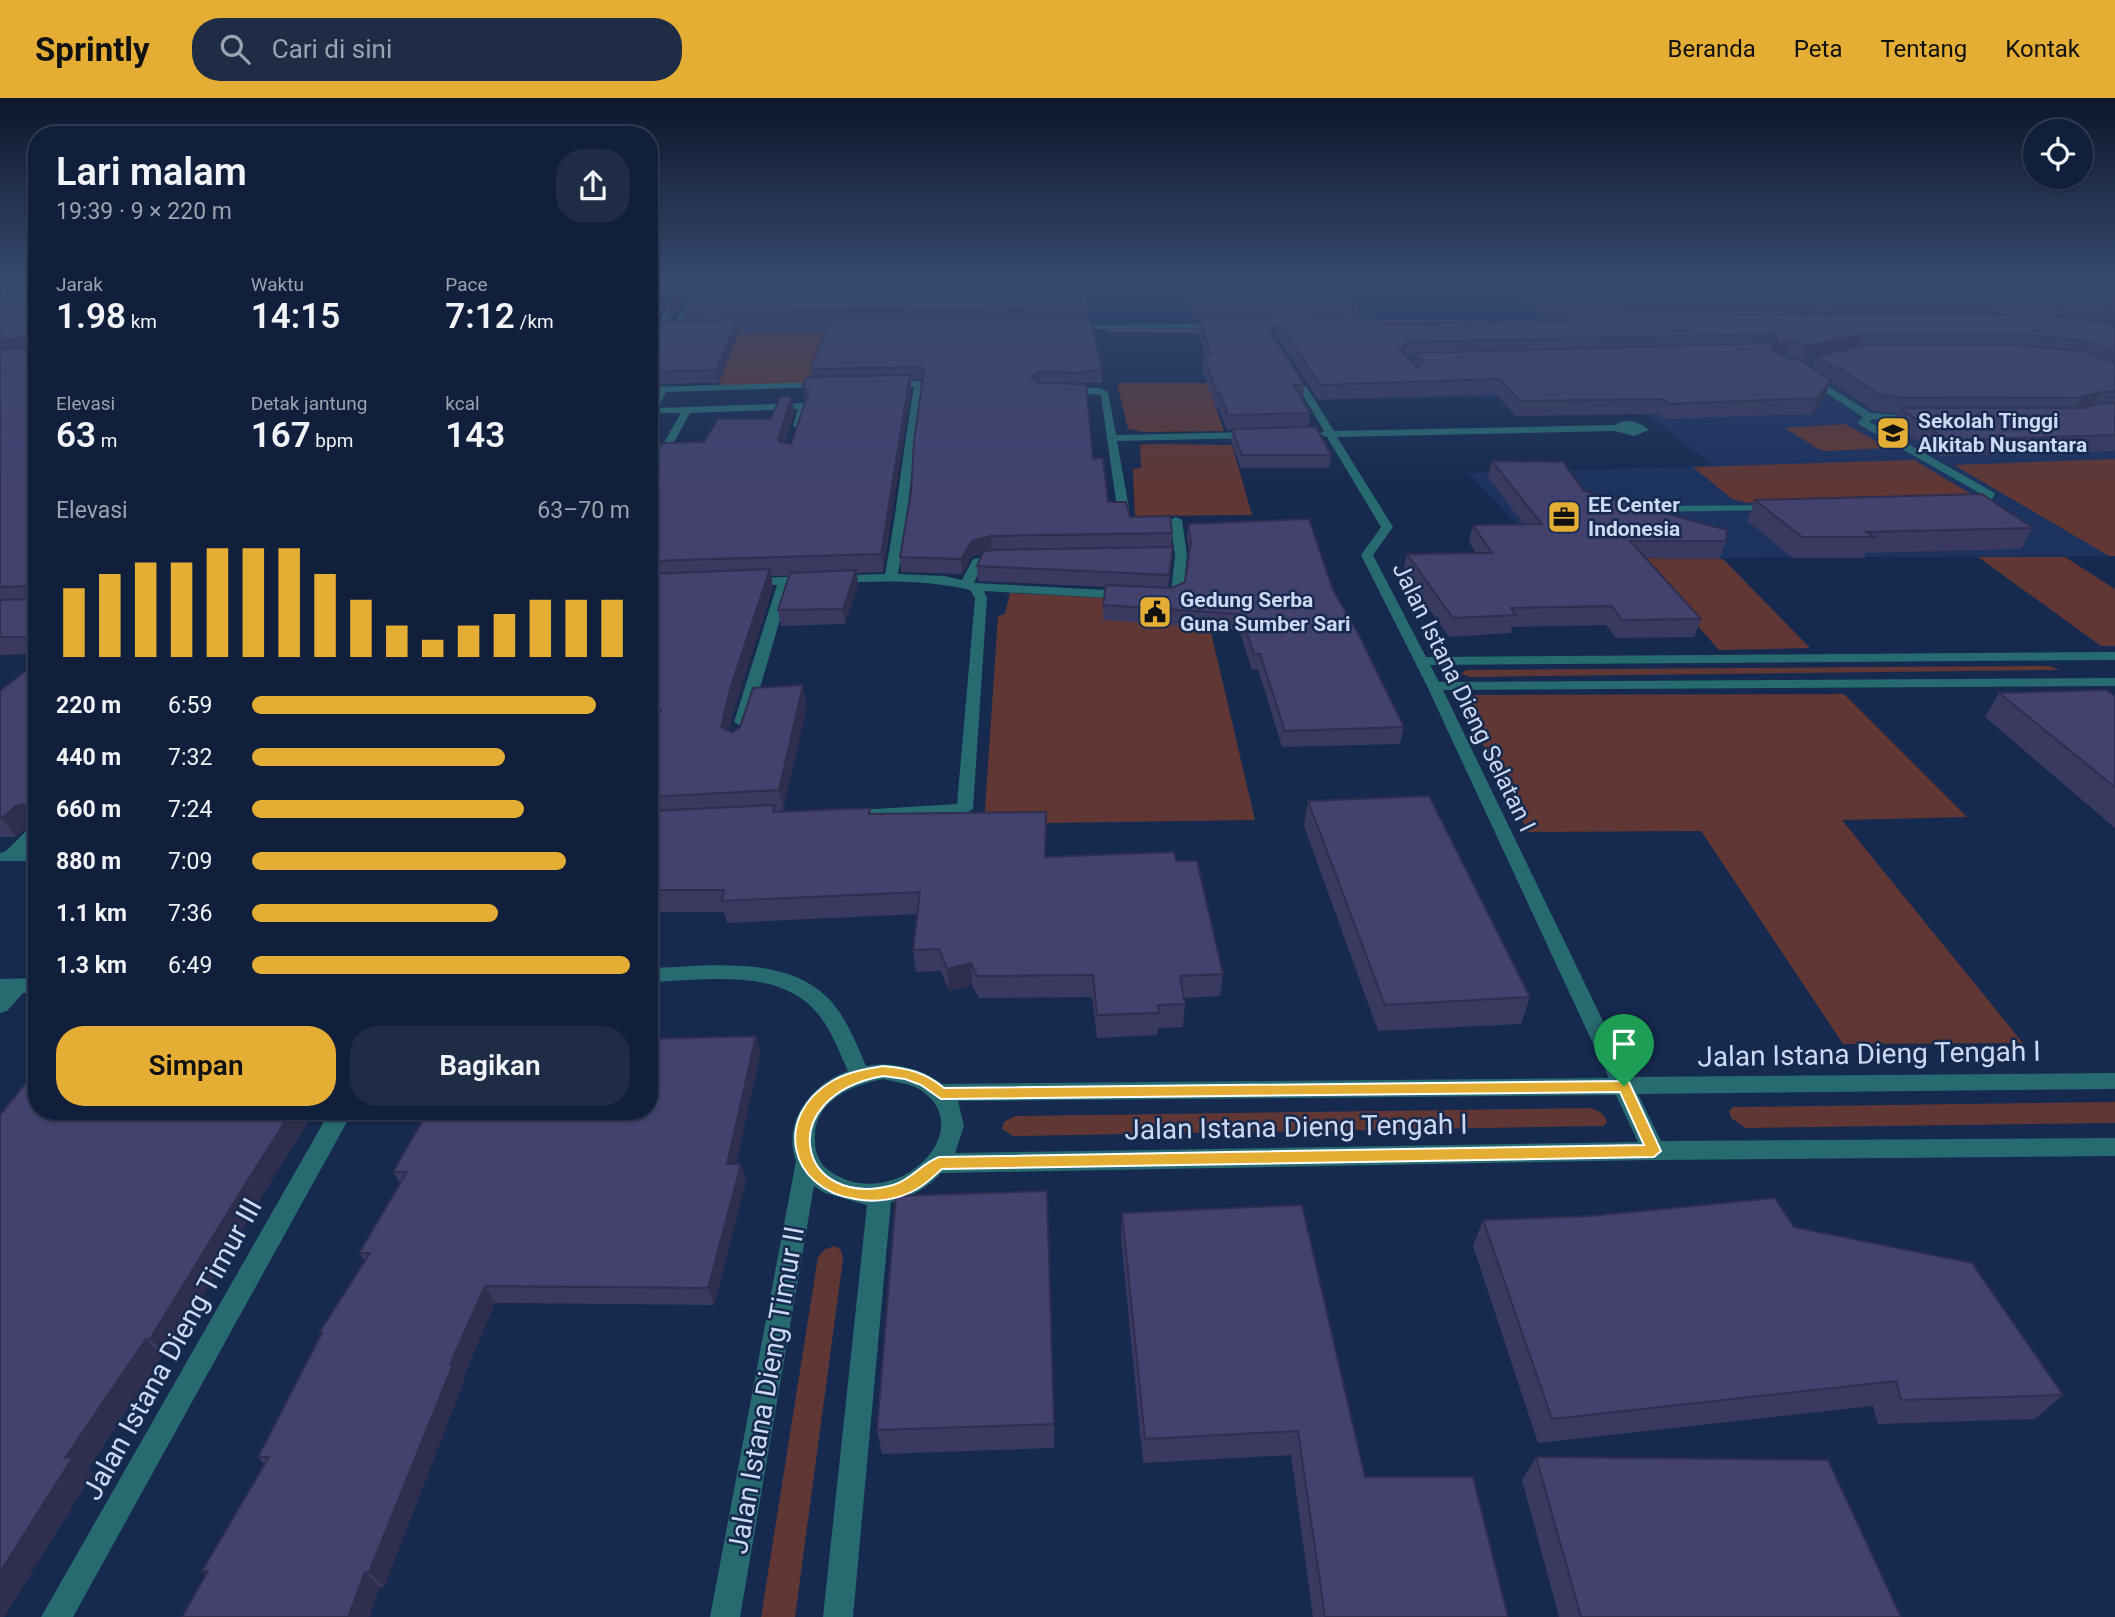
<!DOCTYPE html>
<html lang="id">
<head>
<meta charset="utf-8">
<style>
	:root { --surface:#101f3b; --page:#1e2c46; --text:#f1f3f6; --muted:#9ca2af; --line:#303d55; --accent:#e4ae35 }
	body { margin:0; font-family:Roboto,sans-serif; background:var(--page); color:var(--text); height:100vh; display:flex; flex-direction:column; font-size:26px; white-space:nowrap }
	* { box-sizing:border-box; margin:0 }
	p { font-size:23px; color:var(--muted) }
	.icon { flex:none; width:38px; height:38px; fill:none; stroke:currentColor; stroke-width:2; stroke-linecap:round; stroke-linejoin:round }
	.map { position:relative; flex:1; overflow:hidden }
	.sheet { position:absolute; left:28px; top:28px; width:630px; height:994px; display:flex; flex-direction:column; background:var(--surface); border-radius:28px; box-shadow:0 2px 5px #0004,0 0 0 2px var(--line) }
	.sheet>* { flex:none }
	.tools { position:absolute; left:2023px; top:21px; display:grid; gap:14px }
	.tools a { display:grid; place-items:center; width:70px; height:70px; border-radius:50%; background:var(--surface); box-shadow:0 2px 5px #0004,0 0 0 2px var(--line); font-size:35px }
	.pin { position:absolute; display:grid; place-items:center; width:60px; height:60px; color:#fff; margin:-72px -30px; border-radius:50% 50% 50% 0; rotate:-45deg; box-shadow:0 0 7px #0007 }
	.pin .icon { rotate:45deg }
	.round { display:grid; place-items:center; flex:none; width:74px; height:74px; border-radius:28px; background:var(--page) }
	.headline { display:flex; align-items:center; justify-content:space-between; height:119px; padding:0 28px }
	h1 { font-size:38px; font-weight:600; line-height:52px }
	.figures { display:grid; grid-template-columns:repeat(3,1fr); gap:10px; height:119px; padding:7px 28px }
	.figures div { display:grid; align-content:center }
	.figures b { font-size:35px; font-weight:600 }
	.figures small { font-size:19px; font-weight:400 }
	.figures p { font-size:19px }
	.chart { height:196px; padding:14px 28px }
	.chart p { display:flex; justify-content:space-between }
	.chart svg { width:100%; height:126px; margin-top:7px; stroke:var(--accent); stroke-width:6 }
	.action { display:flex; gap:14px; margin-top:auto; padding:14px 28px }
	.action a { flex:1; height:80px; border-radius:28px; background:var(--accent); color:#111; font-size:28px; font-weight:600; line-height:80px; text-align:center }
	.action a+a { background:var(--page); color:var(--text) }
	ul { padding:0 28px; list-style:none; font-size:23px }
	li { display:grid; grid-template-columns:112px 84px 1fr; align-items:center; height:52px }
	li i { height:18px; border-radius:9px; background:var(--accent) }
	header { display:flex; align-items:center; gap:42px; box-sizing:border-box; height:98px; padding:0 35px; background:var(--accent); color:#111 }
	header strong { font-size:33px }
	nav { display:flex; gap:38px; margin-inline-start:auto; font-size:24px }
	.search { width:490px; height:63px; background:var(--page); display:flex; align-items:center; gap:18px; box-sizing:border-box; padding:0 24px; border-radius:28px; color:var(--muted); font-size:26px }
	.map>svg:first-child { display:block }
	.built { fill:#1c325f }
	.green { fill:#603735 }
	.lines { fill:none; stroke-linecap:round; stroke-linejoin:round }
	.stream { fill:#554164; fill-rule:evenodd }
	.minor { fill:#276a70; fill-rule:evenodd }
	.wall { fill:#3a395f; fill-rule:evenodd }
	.shaded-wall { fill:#2f2e4e }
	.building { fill:#43426f; stroke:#2f2e4e; stroke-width:2; fill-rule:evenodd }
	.route { fill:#e4ae35; stroke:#fff; stroke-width:2; fill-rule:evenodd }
	.labels { text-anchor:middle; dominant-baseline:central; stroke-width:5; stroke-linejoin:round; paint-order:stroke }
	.far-poi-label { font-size:21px; font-weight:bold; fill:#ccd9f2; stroke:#16294f; text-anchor:start }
	.street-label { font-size:24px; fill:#ccd9f2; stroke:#16294f }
	.near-street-label { font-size:28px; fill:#ccd9f2; stroke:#16294f }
</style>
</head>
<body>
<header>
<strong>Sprintly</strong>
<div class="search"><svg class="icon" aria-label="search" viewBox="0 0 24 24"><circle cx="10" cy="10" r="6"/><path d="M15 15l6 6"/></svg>Cari di sini</div>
<nav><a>Beranda</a><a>Peta</a><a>Tentang</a><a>Kontak</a></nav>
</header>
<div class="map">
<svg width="2115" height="1519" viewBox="0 0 2115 1519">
	<rect width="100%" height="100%" fill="#16294f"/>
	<!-- built -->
	<g class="built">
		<path d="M751,178h950l-92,44 -521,-1z"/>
		<path d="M1342,236l773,6v216l-565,3 -82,-86 246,-7 -91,-71 -227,4z"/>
	</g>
	<!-- green -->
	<g class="green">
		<path d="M836,231l-24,55 -94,2 20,-52z"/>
		<path d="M1117,285h90l17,48 -80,1 -16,-3z"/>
		<path d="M1845,326l43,24 -63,3 -7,-2 -33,-21z"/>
		<path d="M1150,346l82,1 20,70 -117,1 -2,-47 8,-1 -1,-23z"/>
		<path d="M2115,361v97h-6l-155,-91z"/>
		<path d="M1914,362l57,34 -223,9 -16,-4 -39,-32z"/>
		<path d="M1978,459h87l50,32v57h-14z"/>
		<path d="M1637,460l86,1 87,89 -91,2z"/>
		<path d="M1010,495l96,5 104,30 45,192 -271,4 14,-208 7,-2z"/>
		<path d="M2049,568l11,4 -590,7 -9,-3 5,-4z"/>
		<path d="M1844,596l123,123 -125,3 181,223 -180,1 -142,-213 -173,1 -67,-129 5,-6 11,-2z"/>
		<path d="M2115,1004v21l-369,5 -15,-10 -2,-7 4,-4z"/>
		<path d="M1589,1010c9,2 15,5 18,14l-4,4 -590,10 -11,-7 2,-7 11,-6z"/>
		<path d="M835,1148l6,4 2,9 -48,358h-34l57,-360 7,-8z"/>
	</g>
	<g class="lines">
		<!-- stream -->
		<g class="stream">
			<path d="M1360,222h124l3,2 -3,2 -126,-1z"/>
			<path d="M1501,222h37l3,2 -3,2 -39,-1z"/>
			<path d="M1108,231h107l3,2 -3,2 -109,-1z"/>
		</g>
		<!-- minor -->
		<g class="minor">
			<path d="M685,178h7l-31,53 -7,2z"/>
			<path d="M698,178h8l-27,53 -7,2z"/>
			<path d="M1230,226l-3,4 -158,1 -4,-2 4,-2z"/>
			<path d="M1292,269l4,3 38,61 281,-6c10,-8 25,-3 34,5l-15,6 -19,-5 -278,6 56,90 -20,28 53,102 689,-5v8l-685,5 9,17 676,-4v8l-672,4 187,387 485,-4v16l-477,5 23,47 454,-3v18l-461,4 -713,13c-12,14 -31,25 -50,29l-38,415h-30l44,-412 -42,-12 -11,-7 -74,431h-30l86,-456c-14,-39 15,-77 52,-90 -9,-19 -16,-40 -30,-57 -39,-48 -115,-33 -169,-32v-14c57,-1 137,-15 181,32 17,19 26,43 36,66 24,-5 57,2 76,18l667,-6 -182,-392 -66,-131 20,-28 -54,-90 -8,-3 5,-3 -36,-61zM883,981c11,3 26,4 36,10 64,40 -24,126 -88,83 -11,-7 -16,-18 -16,-31 -3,-39 36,-56 68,-62zM1616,997l22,47 -683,11 9,-27 -6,-25z"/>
			<path d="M1808,276l63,39 48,4 2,2 -5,3 -44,-3 -3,3 124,70 2,2 -5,9 -26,3v-4l18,-4 1,-3 -123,-70 -2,-2 5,-6 -58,-38 -2,-2z"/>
			<path d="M888,283h31l5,3c-11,64 -15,127 -26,190l46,2 18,4 11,-21 28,-5 4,1v6l-23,4 -8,18 153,8 6,4 -6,4 -143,-8 3,7 -14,211 -8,5 -117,6 -6,-1 -2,-4 2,-4 115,-7 18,-206 -5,-8c-58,-14 -120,-7 -180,-5l-40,137 -8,5 -8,-5 43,-137 -26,1 -6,-4 6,-4 134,-4c12,-62 18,-125 29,-187l-29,-1v-4z"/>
			<path d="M825,284l3,1v4l-162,5 -8,16 146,-5 5,3 -6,20 -5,3 -5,-3 5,-17 -108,4 -26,47 -9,-2 26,-45h-32l8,-20h-8v-6z"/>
			<path d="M1063,289l36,1 9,4 8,43 138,-3 5,3 -5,3 -137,3 12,67 -6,3 -6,-3 -16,-113 -41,-3v-4z"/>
			<path d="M1779,407l2,2 -6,3 -123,2 -6,-3 6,-3z"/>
			<path d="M1176,419l6,3 5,35 -4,40 -17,6 -6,-4 11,-5 4,-37 -5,-35z"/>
			<path d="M37,727v15l-10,10 10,-1v12h-37v-8l6,-2 25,-25z"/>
			<path d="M37,880v14l-14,1 -16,18 -7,2v-34z"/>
			<path d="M330,1013h23l-280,506h-32z"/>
		</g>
	</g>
	<!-- wall -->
	<g class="wall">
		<path d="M0,178h37v378l-37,1z"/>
		<path d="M649,178h34l-29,46h13l-2,-10 22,-36h11l-27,46 14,-1 -2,-9 400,-26 5,22v12l14,51v12h-17l8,76 15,43 22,15 42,16 -1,14h2l-1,15 -4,26h4l13,-6 4,-30 -2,-14 1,-14 145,66 71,137 -4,17 -118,3 -24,-78 -6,1 -13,-40 -136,-10v-15l3,-18 -128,-6 -1,-15 5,-12 -10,2 -10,18 -61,-2 -1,-15 11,-64 11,-114 -12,1 1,10 -28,182 -26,1 1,12 -13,39 -64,2 -3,-16 11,-34h-18l2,12 -39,122 -5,20 3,2 75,-27 -24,106h-7l1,1 93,2 176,43 130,4 47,113 -3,22 -36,2 1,6 -2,23 -25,1 -1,7 -60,3 -5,-41 -113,1 -7,-13 -23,6 -8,-20 -25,1 -3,-22 5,-36 -191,9 -3,-11h-75v-173l4,-8h-4v-288l9,4 46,-5 90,-30 -10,31 7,1 15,-43 -3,-15 9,-9 -1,-8 13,-37 -86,2 -19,49 -70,1z"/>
		<path d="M1165,178h162l32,27 -2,14 23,7 183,-3v-2h-17l-60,-43h629v45l-1,-1 -2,4h3v127l-176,5 -46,-32 5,-11 -24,-2 -41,-28 -1,2 -2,-2 -5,12 -13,19 -148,5 -6,-5 -142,2 -20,-22 -178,6 -37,-58 -6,-5 30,48 -2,15 7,13 -2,14 23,28 -2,13h-88l-10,-27 1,-11h-5l-8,-21h-3l-14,-40 1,-14h2l-7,-24 1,-12h-4zM2078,195l15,6 -1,2zM1812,211l10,6h-12zM2059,215l9,6 -11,-1zM1785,256l17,6 14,-3 -4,11 -24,-9 -6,-4zM1406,258h10l-2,9z"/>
		<path d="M1492,363l92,30 142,50 -7,18 -73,-1 55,61 -7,18 -78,1 -10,-13 -94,2 -1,6 -62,4 -46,-65 4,-18 69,-1 -7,-11 4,-17h51l-36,-48z"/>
		<path d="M1755,402l278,28 -12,21 -155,4 -2,5h-71l-46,-37z"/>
		<path d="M37,564v184l-13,-17 -8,8h-16v-146z"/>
		<path d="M1999,595l116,3v132l-130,-111z"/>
		<path d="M1308,703l222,196 -9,27 -143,7 -74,-205z"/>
		<path d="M756,938l4,18 -24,110h5l5,18 -32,123 -219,-2 -32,75 1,3 -80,206h-4l-11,30h-187l24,-43 -4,-3 62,-107 -6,-7 63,-121 -2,-3 46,-72 -6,-8 41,-70 -7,-11z"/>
		<path d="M37,1013h278l-53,85 -95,160h-5l-74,113 5,4 -89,144z"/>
		<path d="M1122,1115l243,264 143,140h-195l-22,-162 -148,8 -22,-225z"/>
		<path d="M1590,1118l204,11 269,168 -28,24 -157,5 -5,-18 -335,37 -65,-197 10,-26z"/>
		<path d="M1054,1326v24l-172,6 -5,-24z"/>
		<path d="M1536,1359l365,160h-342l-37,-137z"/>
	</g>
	<!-- shaded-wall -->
	<g class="shaded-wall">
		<path d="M674,178h9l-31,48 -3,1v-13z"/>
		<path d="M690,178h8l-28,47 -2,-11z"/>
		<path d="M737,224l1,12 -19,49 -3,-13z"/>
		<path d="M1277,226l-2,13 -5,-6z"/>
		<path d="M1863,236l-6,13 -55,13 6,-14z"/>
		<path d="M30,239l7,12 -37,4v-13z"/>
		<path d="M1791,242l-6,14 -18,5 6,-14z"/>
		<path d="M1407,244l-2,14 -6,-6z"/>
		<path d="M1039,274v12l-8,-6z"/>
		<path d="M910,277l1,15 -28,182 -2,-18z"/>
		<path d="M1831,282l-6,15 -13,19 6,-16z"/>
		<path d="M2101,294l-8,15 -19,5 8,-15z"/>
		<path d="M792,298l2,16 -14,43 -2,-16z"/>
		<path d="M991,438l1,15 -20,5 -10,18 -1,-15 11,-18z"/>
		<path d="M1173,449l-1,15 -4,28 1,-15z"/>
		<path d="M770,471l3,19 -39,122 -8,37 -5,-20 9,-38z"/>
		<path d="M856,472l2,15 -13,39 -2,-15z"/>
		<path d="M37,491v18l-8,-12z"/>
		<path d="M803,587l4,20 -24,106 -4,-21z"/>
		<path d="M23,706l14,18 -4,-3h-7l4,5 -14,13 -14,-19 14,-12z"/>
		<path d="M971,865l1,22 -23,6 -2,-22z"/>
		<path d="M756,938l4,18 -28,128 -5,-18z"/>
		<path d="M292,1013h23l-53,85 -95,160 -17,-17 99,-161z"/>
		<path d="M741,1066l5,18 -32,123 -6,-17z"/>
		<path d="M485,1188l10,17 -32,75 1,3 -80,206 -15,-15 81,-208z"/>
		<path d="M146,1241l16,17 -74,113 5,4 -89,144h-4v-45l65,-114z"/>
		<path d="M365,1474l15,15 -11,30h-21z"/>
	</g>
	<!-- building -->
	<g class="building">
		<path d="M0,178h37v313l-8,6 -2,-9 -27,1v-155l1,-6h-1v-76l30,-2 3,-3 -3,-8 -30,3z"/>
		<path d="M649,178h25l-25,36z"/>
		<path d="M687,178h3l-22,36h-3z"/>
		<path d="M702,178h380l1,10 5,22 -405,4z"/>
		<path d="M1176,178h151l32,27 -163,1z"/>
		<path d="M1506,178h256l51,29 -263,1z"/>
		<path d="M1779,178h202l37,16 19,2 24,16 -81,-5h-146z"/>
		<path d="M2004,178h44l29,12v4l38,23 -32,-4 -39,-26 -20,-1z"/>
		<path d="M2073,178h42v27l-17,-10 2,-7z"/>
		<path d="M1980,216l73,3 62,7v28l-31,-11 -71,-7h-150l-55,12 -17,-6 -18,5 -2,4 17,10h11l32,21 -13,18 -149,6 -6,-5 -143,2 -21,-22 -179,6 -37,-57 -6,-4 -7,7 35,54h-11l16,28 -82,2 -8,-22h-3l-14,-38h8l-12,-37 172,-1 9,7 191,-3 -7,-5zM1774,236l4,6 -3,3 -359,10 7,9 -6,5 -18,-17 8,-8z"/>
		<path d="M912,220l179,2 11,51h-18l1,2 -46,-1 -8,6 8,5 47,1 7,75 10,-1 5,44h18l4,15 40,-1 2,17 -181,3 -19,5 -11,18 -61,-2 11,-64 3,-52 10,-71 -3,-3 -110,2 18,-49 -92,2 -21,48 -67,2v-50z"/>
		<path d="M1863,247h150l69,6 33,12v29h-14l-19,5 -175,1 -27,-3 -41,-27 -1,2 -22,-13z"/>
		<path d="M910,277l-29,179 -232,7v-118l9,4 6,-4 40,-1 14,-23h53l9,-22 12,-1 -14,43 2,3 11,2 18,-53 -6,-5 4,-9z"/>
		<path d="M2102,305h13v32l-168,5 -47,-32h183z"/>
		<path d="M1316,329l15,28h-89l-10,-26z"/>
		<path d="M1492,363l71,1 21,29 143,39 -1,11h-96l71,78 -79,1 -10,-14 -101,2 5,7 -63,3 -46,-64 85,-1 -19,-28 69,-1z"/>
		<path d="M1982,396l51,34 -167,4 8,5h-72l-47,-37z"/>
		<path d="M1309,421l24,71 25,43 46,94 -119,4 -25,-77h-6l-13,-40 -138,-9 3,-20 66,3 13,-6 6,-41 -3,-17z"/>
		<path d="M1173,449l-4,28 -192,-9 6,-14 9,-2z"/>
		<path d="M770,471l-40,120 -9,38 11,5 8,-5 13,-39 50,-3 -24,105 -130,7v-58l12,-29 -12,1v-137z"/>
		<path d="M856,472l-13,39 -65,1 12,-37z"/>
		<path d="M37,501v38h-37v-37z"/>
		<path d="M37,564v168h-11l-2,-2 9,-9h-7v-13l-3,-2 -7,2 -14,12h-2v-127z"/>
		<path d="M2106,592l9,6v91l-116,-94z"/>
		<path d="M1429,698l101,201 -145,8 -77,-204z"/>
		<path d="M775,707l-2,7 97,-4 -1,6 177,-2 -1,45 129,-5 2,9h21l26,113 -43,2 5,28 -27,1 1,8 -62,2 -4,-40 -116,1 -6,-13 -24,6 -8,-20 -26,1 7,-58 -198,9 2,-11h-75v-79z"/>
		<path d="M756,938l-29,128h14l-33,124 -223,-2 -35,78h3l-84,208h-4l-17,45h-166l26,-46h-6l67,-114h-11l64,-124h-3l51,-80h-11l48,-81h-14l35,-61h221v-72z"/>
		<path d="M37,971v42h255l-43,67 -99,161h-4l-81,119 8,-1 -73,115v-457z"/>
		<path d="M1047,1093l7,233 -177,6 19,-234z"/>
		<path d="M1775,1100l19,29 178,36 91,132 -162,5 -5,-19 -344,38 -69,-199 107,-4z"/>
		<path d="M1302,1107l63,272h108l35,140h-183l-27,-186 -153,8 -23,-226z"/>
		<path d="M1536,1359l292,3 73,157h-320z"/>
	</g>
	<!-- sky -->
	<linearGradient id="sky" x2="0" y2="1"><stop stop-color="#0c172b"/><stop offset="0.46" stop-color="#36496e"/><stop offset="1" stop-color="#36496e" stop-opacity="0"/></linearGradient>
	<rect width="2115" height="390" fill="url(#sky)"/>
	<!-- route -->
	<path class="route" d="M883,968c24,2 42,6 61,22l680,-7 5,1 32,69 -7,6 -712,12c-8,7 -16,15 -25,20 -19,11 -42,14 -62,10 -67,-10 -82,-83 -23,-118 16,-9 33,-12 51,-15zM883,978l22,3 16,6 20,14 679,-7 24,53 -705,12c-17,6 -28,23 -46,28 -96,26 -121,-89 -10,-109z"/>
	<!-- icons -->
	<defs>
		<symbol id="university-square" viewBox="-11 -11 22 22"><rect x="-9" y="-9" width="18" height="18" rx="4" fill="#e4ae35" stroke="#16294f"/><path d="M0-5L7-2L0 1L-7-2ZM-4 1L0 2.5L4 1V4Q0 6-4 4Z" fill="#111"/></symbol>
		<symbol id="office-square" viewBox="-11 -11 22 22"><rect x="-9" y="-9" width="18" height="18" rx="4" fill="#e4ae35" stroke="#16294f"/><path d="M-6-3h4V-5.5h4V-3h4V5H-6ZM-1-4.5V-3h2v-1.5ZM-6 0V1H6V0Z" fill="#111"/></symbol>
		<symbol id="civic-square" viewBox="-11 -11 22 22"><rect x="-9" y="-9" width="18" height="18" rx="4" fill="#e4ae35" stroke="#16294f"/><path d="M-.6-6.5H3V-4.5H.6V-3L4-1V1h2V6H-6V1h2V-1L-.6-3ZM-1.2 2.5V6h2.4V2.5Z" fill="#111"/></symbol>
	</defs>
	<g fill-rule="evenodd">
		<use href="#university-square" x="1874" y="316" width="38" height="38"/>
		<use href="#office-square" x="1545" y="400" width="38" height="38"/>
		<use href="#civic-square" x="1136" y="495" width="38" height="38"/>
	</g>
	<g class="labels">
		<!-- far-poi labels -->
		<g class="far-poi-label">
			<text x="1918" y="323">Sekolah Tinggi<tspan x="1918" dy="24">Alkitab Nusantara</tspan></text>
			<text x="1588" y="407">EE Center<tspan x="1588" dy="24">Indonesia</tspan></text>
			<text x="1180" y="502">Gedung Serba<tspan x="1180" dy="24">Guna Sumber Sari</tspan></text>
		</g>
		<!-- street labels -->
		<g class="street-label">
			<text transform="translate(1464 599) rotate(64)">Jalan Istana Dieng Selatan I</text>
		</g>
		<!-- near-street labels -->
		<g class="near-street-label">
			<text transform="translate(1869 956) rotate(-1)">Jalan Istana Dieng Tengah I</text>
			<text transform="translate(1296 1029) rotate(-1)">Jalan Istana Dieng Tengah I</text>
			<text transform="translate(172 1251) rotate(-61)">Jalan Istana Dieng Timur III</text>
			<text transform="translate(766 1292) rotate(-80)">Jalan Istana Dieng Timur II</text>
		</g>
	</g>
</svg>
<div class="tools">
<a><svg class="icon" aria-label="locate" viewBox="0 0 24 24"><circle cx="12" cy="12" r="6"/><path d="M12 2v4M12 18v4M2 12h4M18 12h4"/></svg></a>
</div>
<div class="pin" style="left:1624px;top:988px;background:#1e9e55"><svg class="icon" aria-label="arrive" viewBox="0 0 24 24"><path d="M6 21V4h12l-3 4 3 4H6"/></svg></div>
<section class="sheet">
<div class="headline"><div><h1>Lari malam</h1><p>19:39 · 9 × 220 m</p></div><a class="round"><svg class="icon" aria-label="share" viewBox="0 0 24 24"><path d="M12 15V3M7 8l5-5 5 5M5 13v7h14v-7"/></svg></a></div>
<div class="figures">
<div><p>Jarak</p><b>1.98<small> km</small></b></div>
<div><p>Waktu</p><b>14:15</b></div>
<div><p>Pace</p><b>7:12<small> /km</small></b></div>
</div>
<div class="figures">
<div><p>Elevasi</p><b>63<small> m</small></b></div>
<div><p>Detak jantung</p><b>167<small> bpm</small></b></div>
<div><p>kcal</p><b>143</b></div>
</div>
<div class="chart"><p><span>Elevasi</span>63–70 m</p>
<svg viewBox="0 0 160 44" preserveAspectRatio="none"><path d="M5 44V20M15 44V15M25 44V11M35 44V11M45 44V6M55 44V6M65 44V6M75 44V15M85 44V24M95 44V33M105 44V38M115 44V33M125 44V29M135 44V24M145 44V24M155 44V24"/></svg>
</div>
<ul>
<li><b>220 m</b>6:59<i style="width:91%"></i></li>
<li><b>440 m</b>7:32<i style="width:67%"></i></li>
<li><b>660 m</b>7:24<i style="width:72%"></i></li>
<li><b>880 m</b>7:09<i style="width:83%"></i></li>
<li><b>1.1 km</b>7:36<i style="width:65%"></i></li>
<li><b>1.3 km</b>6:49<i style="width:100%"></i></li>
</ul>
<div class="action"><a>Simpan</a><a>Bagikan</a></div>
</section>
</div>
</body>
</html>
